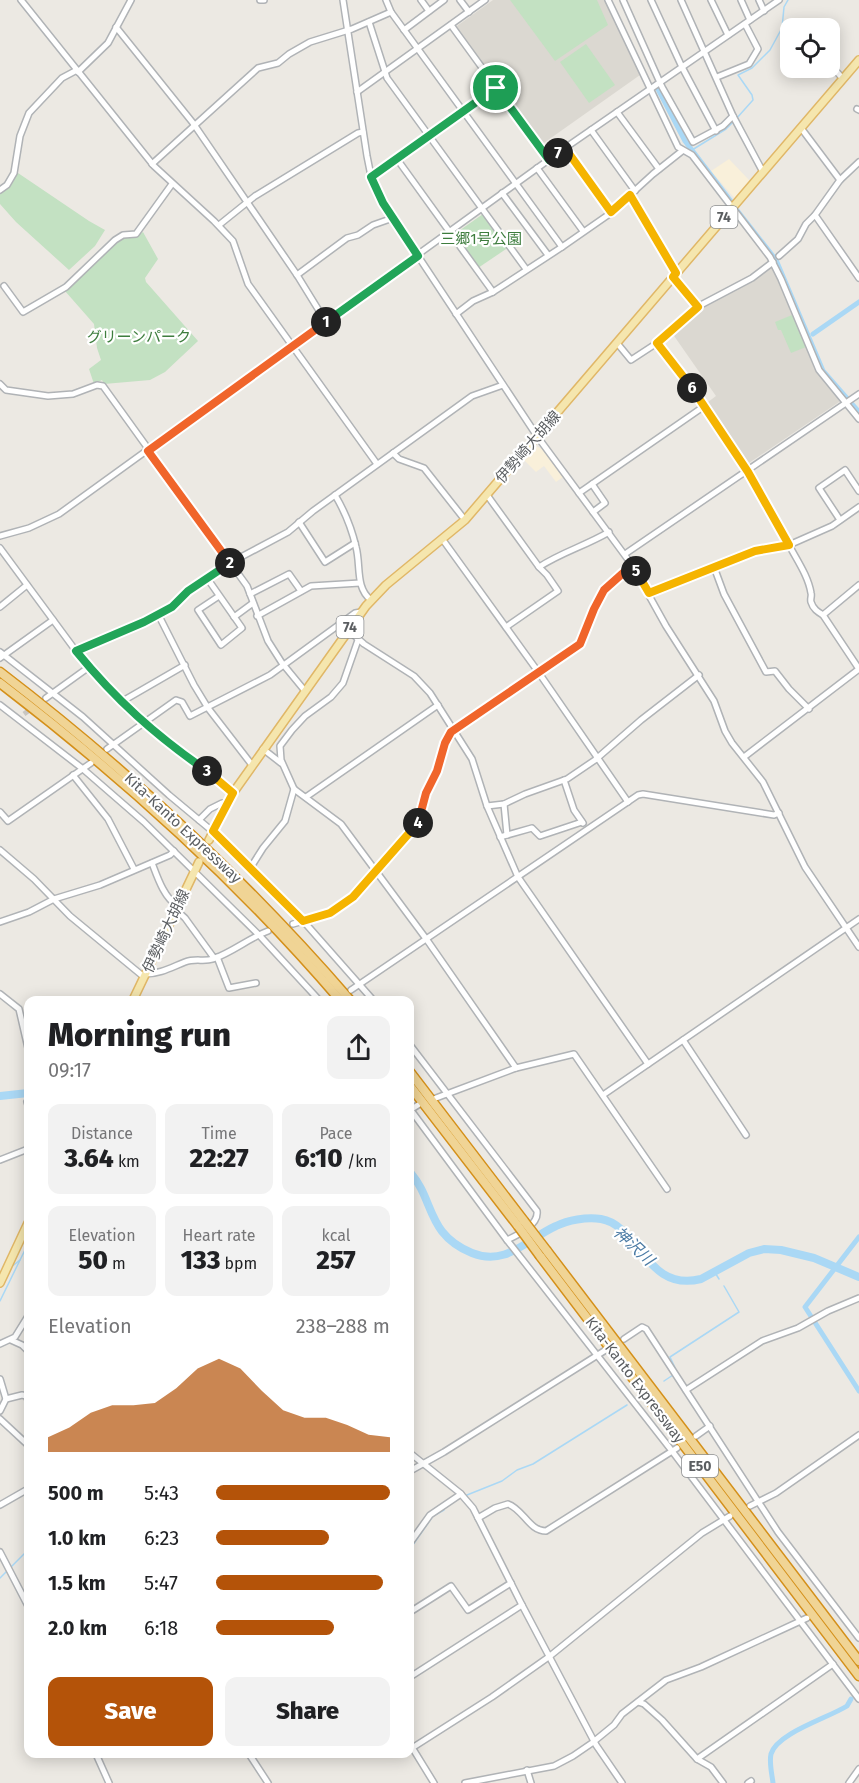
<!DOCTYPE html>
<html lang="en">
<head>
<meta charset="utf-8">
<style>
	:root { --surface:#fff; --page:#f2f2f2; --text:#202124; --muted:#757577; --accent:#b45309 }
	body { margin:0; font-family:"Fira Sans","Noto Sans JP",sans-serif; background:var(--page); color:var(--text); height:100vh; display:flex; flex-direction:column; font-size:22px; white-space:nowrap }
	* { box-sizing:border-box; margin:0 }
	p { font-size:20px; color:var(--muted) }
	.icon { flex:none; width:33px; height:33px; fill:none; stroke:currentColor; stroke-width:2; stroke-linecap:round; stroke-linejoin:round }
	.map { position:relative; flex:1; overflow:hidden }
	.side { position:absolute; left:24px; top:996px; width:390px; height:762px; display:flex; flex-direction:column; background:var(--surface); border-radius:12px; box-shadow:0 3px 15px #0003 }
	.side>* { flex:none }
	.buttons { position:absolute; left:780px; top:18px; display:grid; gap:12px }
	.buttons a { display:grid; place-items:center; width:60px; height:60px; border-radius:12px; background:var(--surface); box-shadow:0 3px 15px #0003; font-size:30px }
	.pin { position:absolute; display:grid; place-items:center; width:51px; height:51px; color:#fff; margin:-26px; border:3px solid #fff; border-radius:50%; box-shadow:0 2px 6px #0007 }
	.km { position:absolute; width:30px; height:30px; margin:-15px; border-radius:50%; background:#222; color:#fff; font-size:16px; line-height:30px; text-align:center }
	.round { display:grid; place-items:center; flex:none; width:63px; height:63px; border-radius:12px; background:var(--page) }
	.summary { display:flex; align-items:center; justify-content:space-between; height:102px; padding:0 24px }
	h1 { font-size:33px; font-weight:800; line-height:45px }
	.metrics { display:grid; grid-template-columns:repeat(3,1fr); gap:9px; height:102px; padding:6px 24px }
	.metrics div { display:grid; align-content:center; border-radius:12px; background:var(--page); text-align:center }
	.metrics b { font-size:26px; font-weight:800 }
	.metrics small { font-size:16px; font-weight:400 }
	.metrics p { font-size:16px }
	.chart { height:168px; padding:12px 24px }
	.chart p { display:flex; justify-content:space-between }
	.chart svg { width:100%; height:108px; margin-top:6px; fill:var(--accent); opacity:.7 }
	.cta { display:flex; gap:12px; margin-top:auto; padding:12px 24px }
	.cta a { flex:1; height:69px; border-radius:12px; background:var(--accent); color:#fff; font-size:24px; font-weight:800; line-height:69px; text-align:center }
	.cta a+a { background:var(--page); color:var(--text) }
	ul { padding:0 24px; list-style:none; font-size:20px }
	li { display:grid; grid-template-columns:96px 72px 1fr; align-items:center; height:45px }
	li i { height:15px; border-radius:8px; background:var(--accent) }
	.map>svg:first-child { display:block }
	.commercial { fill:#f9f0da }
	.education { fill:#dbd8d1 }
	.green { fill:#c3e1c2 }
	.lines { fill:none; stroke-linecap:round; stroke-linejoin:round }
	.stream { stroke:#aad8f5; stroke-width:1.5 }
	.canal { stroke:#aad8f5; stroke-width:5 }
	.river { stroke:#aad8f5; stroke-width:8 }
	.minor-tunnel { stroke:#c8c6c2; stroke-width:5; stroke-dasharray:5 2.5; stroke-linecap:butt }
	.minor-casing { stroke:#b0b3b6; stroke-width:8 }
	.major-casing { stroke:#e0b767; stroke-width:10 }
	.highway-casing { stroke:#d4901a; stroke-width:11 }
	.minor { stroke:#fff; stroke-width:5 }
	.major { stroke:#f5e6ae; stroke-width:7 }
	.highway { stroke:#f0d495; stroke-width:8 }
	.highway-bridge-casing { stroke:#d4901a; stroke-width:11; stroke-linecap:butt }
	.highway-bridge { stroke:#f0d495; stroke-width:8 }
	.split-1-casing { stroke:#fff; stroke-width:12 }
	.split-2-casing { stroke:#fff; stroke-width:12 }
	.split-3-casing { stroke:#fff; stroke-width:12 }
	.split-4-casing { stroke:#fff; stroke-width:12 }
	.split-5-casing { stroke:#fff; stroke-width:12 }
	.split-6-casing { stroke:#fff; stroke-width:12 }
	.split-7-casing { stroke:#fff; stroke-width:12 }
	.split-8-casing { stroke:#fff; stroke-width:12 }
	.split-1 { stroke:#22a559; stroke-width:8 }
	.split-2 { stroke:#f0652b; stroke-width:8 }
	.split-3 { stroke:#22a559; stroke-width:8 }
	.split-4 { stroke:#f5b400; stroke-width:8 }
	.split-5 { stroke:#f0652b; stroke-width:8 }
	.split-6 { stroke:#f5b400; stroke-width:8 }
	.split-7 { stroke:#f5b400; stroke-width:8 }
	.split-8 { stroke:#22a559; stroke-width:8 }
	.labels { text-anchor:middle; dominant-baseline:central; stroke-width:4.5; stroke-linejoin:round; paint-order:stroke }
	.shield { fill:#fff; stroke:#8c8e90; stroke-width:1.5 }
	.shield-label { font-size:14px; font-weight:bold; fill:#5b5e61 }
	.park-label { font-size:15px; fill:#3e7d3e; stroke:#fff }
	.street-label { font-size:15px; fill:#5b5e61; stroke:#fff }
	.water-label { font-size:16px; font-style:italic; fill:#4a7aa4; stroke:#fff }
</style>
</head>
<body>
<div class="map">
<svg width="859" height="1783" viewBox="0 0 859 1783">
	<rect width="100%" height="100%" fill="#ece9e3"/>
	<!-- commercial -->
	<g class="commercial">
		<path d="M729,159l22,23 -15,18 -25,-29z"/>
		<path d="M534,445l8,4 21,28 -7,5 -12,-16 -8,6 -13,-13z"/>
	</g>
	<!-- education -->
	<g class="education">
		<path d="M493,0h112l35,75 -99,70 -84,-116v-3z"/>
		<path d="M770,267l3,1 7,13 34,87 10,14 16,18 -1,2 -93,63 -42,-60 12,-9 -44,-63 29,-25z"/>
	</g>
	<!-- green -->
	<g class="green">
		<path d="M510,0h87l11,25 -53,36z"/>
		<path d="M586,44l29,41 -26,18 -29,-41z"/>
		<path d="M18,173l71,48 16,9 -10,16 -26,24 -53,-48 -16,-18v-11l9,-5z"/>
		<path d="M483,214l3,1 23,32 -31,21 -22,-30v-5z"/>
		<path d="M143,232l15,27 -13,19 1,4 52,59 -33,31 -15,8 -46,4 -2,-4 -8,4 -5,-15 12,-9 -4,-12 -3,-24 -29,-33 52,-49c9,-7 17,-3 26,-10z"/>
		<path d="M792,315l14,32 -15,6 -10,-23h-3l-3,-8z"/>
	</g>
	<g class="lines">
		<!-- stream -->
		<g class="stream">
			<path d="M736,119l17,-19 -1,-5 -14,-20 14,-7 18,-18 12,-22 2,-21 4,-7"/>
			<path d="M692,150l34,-21 7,-7"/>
			<path d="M10,1268l10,-8 5,-10 3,-2"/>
			<path d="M714,1271l5,8"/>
			<path d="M0,1301l20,-41"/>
			<path d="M677,1372l-7,-15 69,-45 -15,-26"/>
			<path d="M664,1381l9,-6"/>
			<path d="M467,1495l35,-14 15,-11 16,-6 94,-59"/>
			<path d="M410,1549l23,-33 11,-6"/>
			<path d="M11,1567l17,-17"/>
			<path d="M0,1578l8,-8"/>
		</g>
		<!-- canal -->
		<g class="canal">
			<path d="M658,89l27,52 48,63"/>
			<path d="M736,209l40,51 47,111 36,41"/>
			<path d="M813,334l46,-32"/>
			<path d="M859,1237l-54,70 54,84"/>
			<path d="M773,1783c-1,-9 -4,-20 -2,-29 6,-21 57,-36 76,-48l4,-7"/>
		</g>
		<!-- river -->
		<g class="river">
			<path d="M0,1096l28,-3"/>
			<path d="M410,1172c25,29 16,62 62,81 34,14 55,-14 84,-27 12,-6 30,-9 45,-7 38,6 45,74 100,60l48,-26 15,-4 17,1 33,8 45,19"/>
		</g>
		<!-- minor-tunnel -->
		<path class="minor-tunnel" d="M24,714l22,-16"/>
		<defs>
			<g id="minor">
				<path d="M21,0l133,166 60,55 19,20 15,43 129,180"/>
				<path d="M260,0h4"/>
				<path d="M343,0l24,156 4,20 12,27 154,233 95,129 34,61 48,75 11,30 7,12 31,39 42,85 54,80"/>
				<path d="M386,0l5,12 171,235"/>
				<path d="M421,0l8,11"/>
				<path d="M460,0l9,12"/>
				<path d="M608,0l70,147 14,8 78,102 11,22 38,91 40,49"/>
				<path d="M623,0l39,87 31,55 30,-16 10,-10"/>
				<path d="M651,0l31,67 34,64"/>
				<path d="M681,0l52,116 30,56"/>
				<path d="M711,0l17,35"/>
				<path d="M741,0l9,20"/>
				<path d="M759,0l5,11"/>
				<path d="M369,22l18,56 139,191"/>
				<path d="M451,25l98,135"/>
				<path d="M116,27l77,96 104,152 29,47"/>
				<path d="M404,30l40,-30"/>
				<path d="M830,64l13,15"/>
				<path d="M78,72l30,-29 23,-43"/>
				<path d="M717,77l32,-13 9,-15 -13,-25"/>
				<path d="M357,92l128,-92"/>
				<path d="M857,109l2,1"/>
				<path d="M617,112l42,57"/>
				<path d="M801,128l39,52"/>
				<path d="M591,130l44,61"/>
				<path d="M565,148l46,64"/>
				<path d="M397,159l96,133"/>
				<path d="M152,164l106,-96 20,-5 11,-9 21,-12 42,-13 39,-17"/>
				<path d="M537,168l46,63"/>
				<path d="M371,176l4,-1 121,-87"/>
				<path d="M0,190l7,-5 7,-12 6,-37 9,-23 33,-35 15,-8"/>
				<path d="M502,193l46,62"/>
				<path d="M630,195l47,78"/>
				<path d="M815,215l44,63"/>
				<path d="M219,225l36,-29 103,-63 5,-1"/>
				<path d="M779,256l19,-17 8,-15 9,-9 25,-35 19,-18"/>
				<path d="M297,275l50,-37 11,-3 15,-10 20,-7"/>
				<path d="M673,277l24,30"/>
				<path d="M4,286l19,26 43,-25 49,-47 8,-5 13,-1 36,-50"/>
				<path d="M456,314l17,-13 20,-9 69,-45 46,-32 45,-41 29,-23"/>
				<path d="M617,343l14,17 26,-17 40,-36 55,-29 21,-16"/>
				<path d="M657,343c49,63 92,130 131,200 8,16 20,32 23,50 1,3 -1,6 0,9 2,7 7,10 12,13l36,54"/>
				<path d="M0,384l6,6 42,6 25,-2 24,-9 6,1 144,200 21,55 14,22 23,28"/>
				<path d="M393,453l6,6 25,9 41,52"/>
				<path d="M592,484l13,19 -12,9"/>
				<path d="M579,493l124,-86"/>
				<path d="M335,495c9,15 17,35 21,52 5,18 -1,41 15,53"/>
				<path d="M487,495l52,72c23,-15 46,-21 70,-35"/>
				<path d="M840,520l-21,-32 26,-18 14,21"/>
				<path d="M299,522l26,40 30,-19"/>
				<path d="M0,536l29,-8 30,-14 506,-366 214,-148"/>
				<path d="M443,540l96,133 89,129"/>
				<path d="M0,548l76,103 52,59 39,33 43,30 23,20"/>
				<path d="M625,554l234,-160"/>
				<path d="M714,567l10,27 42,78 9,-1 14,18 20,20"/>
				<path d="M207,578l35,50 -21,17 -23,-35 21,-14"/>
				<path d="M649,593l106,-42 34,-6 43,-19 27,-19"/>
				<path d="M250,594l39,-20 12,17"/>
				<path d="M0,607l27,-22"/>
				<path d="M158,614l36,71 14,23 44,57"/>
				<path d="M823,615l36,-30"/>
				<path d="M257,616l54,-30 49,-3"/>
				<path d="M234,617l19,-14"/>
				<path d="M506,627l52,-36 -11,-16 -8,-8"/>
				<path d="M348,630l16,14 50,32 16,17 42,66 15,47 31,71 130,187"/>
				<path d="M358,640l-15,43 -12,14 -26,19 -13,14 -12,16 1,14 13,29 47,35 86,116 89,128"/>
				<path d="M76,651l63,-26 33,-18 16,-16 38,-26 62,-33 25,-21 159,-115 31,-11"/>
				<path d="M0,652l83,65 86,78 54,45 75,75 75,85"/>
				<path d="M0,658l53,-38"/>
				<path d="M46,698l43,-31"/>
				<path d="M121,702l64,-37"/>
				<path d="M0,705l83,64 61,53 115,113 60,65"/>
				<path d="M107,749l69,-49 6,2 8,14 80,-41 85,-62 6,-1"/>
				<path d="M263,749l18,14"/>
				<path d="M744,757l115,-88"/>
				<path d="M73,775l35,44 26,50"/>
				<path d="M564,780l10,30 9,13"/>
				<path d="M306,797l132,-92"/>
				<path d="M504,804l3,31"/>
				<path d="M487,806l17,-2 21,-10 42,-15 28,-19 46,-40 58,-45"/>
				<path d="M0,812l8,9 83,-58"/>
				<path d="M199,820l11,-11 12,-6 4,1"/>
				<path d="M500,837l32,-9 8,8 42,-14"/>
				<path d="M0,850l34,29 36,37 74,61"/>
				<path d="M152,863c5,13 12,35 25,42"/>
				<path d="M251,867l12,-19 22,-27 9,-32"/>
				<path d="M175,909l10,9 29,40"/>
				<path d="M0,922l29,-10 25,-13 46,-14 70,-30 4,-4"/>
				<path d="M293,924l31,-9 23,-14 16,-13 53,-62 10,-33 11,-22 8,-28 6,-11 129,-88 14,-35 10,-19 28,-25"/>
				<path d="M217,957l12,31 27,-5"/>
				<path d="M145,974c15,0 27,-7 40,-12 10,-4 19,0 28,-3 20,-7 36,-21 55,-28"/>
				<path d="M351,990l287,-195 5,-1 131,21 5,-2"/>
				<path d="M0,994l19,15 9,39"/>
				<path d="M683,1040l63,95"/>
				<path d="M410,1045l127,166c2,14 -19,24 -30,29"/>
				<path d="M603,1095l256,-176"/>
				<path d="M436,1098l80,-30 58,-14 93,135"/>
				<path d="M27,1102l1,3"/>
				<path d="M410,1109l97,131 165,211 187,248"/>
				<path d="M410,1110l8,-5"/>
				<path d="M0,1160l28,-11"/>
				<path d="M624,1339l18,-12 4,2 132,203 81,106"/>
				<path d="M11,1340l11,5 6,6"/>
				<path d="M0,1344l15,-7 13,-21"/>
				<path d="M0,1379l6,20"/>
				<path d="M686,1390l76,-49 36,-13 30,-17 31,-13"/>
				<path d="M0,1411l6,-12 16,-4 4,1 2,4"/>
				<path d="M0,1419l28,26"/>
				<path d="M696,1436l14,-10"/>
				<path d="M410,1453l50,40 13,15 49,97 74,140 26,38"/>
				<path d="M410,1471l34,-19 160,-101"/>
				<path d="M0,1505l28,-16"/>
				<path d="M750,1506l26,-13 83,-58"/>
				<path d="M478,1518l17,-10 13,-4c15,5 21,27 38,27l131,-83"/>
				<path d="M410,1543l20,-28 31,-21"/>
				<path d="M0,1552l28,54"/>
				<path d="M410,1612l41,-26 17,24 43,-27"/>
				<path d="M410,1677l112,-72"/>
				<path d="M638,1702l6,2 18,16 35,39 14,8 12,16"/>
				<path d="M410,1744l24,39"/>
				<path d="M412,1748l80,-51 58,-41 152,-123 28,-17"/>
				<path d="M96,1754l13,29"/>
				<path d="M249,1754l19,29"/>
				<path d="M697,1759l136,-95"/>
				<path d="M527,1770l4,13"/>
				<path d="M465,1783l89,-17 19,-10 19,-13 22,-18 8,-11 44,-34 35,-13 106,-49"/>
				<path d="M748,1783l3,-2"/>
				<path d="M849,1783l10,-14"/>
			</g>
			<g id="major">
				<path d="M209,840l24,-47 133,-187 20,-21 79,-65 394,-460"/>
				<path d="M133,1000l66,-138"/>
				<path d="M0,1283l28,-60"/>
			</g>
			<g id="highway">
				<path d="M0,672c128,98 245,207 350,328"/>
				<path d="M0,683c123,94 239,199 340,317"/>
				<path d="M410,1072l114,149"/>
				<path d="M410,1086l108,140"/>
				<path d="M547,1251l312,410"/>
				<path d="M540,1256l319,420"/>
			</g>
		</defs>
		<!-- minor casing -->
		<use href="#minor" class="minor-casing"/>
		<!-- major casing -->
		<use href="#major" class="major-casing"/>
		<!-- highway casing -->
		<use href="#highway" class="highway-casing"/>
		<!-- minor -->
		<use href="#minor" class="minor"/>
		<!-- major -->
		<use href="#major" class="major"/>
		<!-- highway -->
		<use href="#highway" class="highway"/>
		<defs>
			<g id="highway-bridge">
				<path d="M524,1221l23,30"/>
				<path d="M518,1226l22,30"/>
			</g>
		</defs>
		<!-- highway-bridge casing -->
		<use href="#highway-bridge" class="highway-bridge-casing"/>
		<!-- highway-bridge -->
		<use href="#highway-bridge" class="highway-bridge"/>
	</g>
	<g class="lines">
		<defs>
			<path id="split-1" d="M326,322l92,-66 -35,-53 -12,-26 125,-89"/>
			<path id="split-2" d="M230,563l-82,-112 178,-129"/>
			<path id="split-3" d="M207,771c-52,-36 -91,-71 -131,-120l68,-29 28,-15 16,-16 42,-28"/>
			<path id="split-4" d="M207,771l26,22 -20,38 90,90 27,-8 23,-16 65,-74"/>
			<path id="split-5" d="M418,823l8,-30 11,-22 8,-28 6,-11 129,-88 14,-35 10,-19 28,-25 4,6"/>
			<path id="split-6" d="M636,571l13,22 106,-42 34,-6 -41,-73 -56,-84"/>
			<path id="split-7" d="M558,153l7,-5 46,64 19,-17 46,78 -3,4 25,30 -41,36 35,45"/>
			<path id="split-8" d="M496,88l53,72 9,-7"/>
		</defs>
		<!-- split-1 casing -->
		<use href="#split-1" class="split-1-casing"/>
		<!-- split-2 casing -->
		<use href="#split-2" class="split-2-casing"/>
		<!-- split-3 casing -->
		<use href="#split-3" class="split-3-casing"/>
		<!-- split-4 casing -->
		<use href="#split-4" class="split-4-casing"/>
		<!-- split-5 casing -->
		<use href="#split-5" class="split-5-casing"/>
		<!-- split-6 casing -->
		<use href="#split-6" class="split-6-casing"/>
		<!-- split-7 casing -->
		<use href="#split-7" class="split-7-casing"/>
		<!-- split-8 casing -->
		<use href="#split-8" class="split-8-casing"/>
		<!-- split-1 -->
		<use href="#split-1" class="split-1"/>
		<!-- split-2 -->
		<use href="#split-2" class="split-2"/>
		<!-- split-3 -->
		<use href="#split-3" class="split-3"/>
		<!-- split-4 -->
		<use href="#split-4" class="split-4"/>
		<!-- split-5 -->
		<use href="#split-5" class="split-5"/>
		<!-- split-6 -->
		<use href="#split-6" class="split-6"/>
		<!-- split-7 -->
		<use href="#split-7" class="split-7"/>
		<!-- split-8 -->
		<use href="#split-8" class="split-8"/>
	</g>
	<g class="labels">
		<!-- shield labels -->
		<g class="shield">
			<rect x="710.5" y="206" width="27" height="22" rx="4.5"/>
			<rect x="336.5" y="616" width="27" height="22" rx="4.5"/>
			<rect x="682" y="1455" width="36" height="22" rx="4.5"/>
		</g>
		<g class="shield-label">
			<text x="724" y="217">74</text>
			<text x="350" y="627">74</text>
			<text x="700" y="1466">E50</text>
		</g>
		<!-- park labels -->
		<g class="park-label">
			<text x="481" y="239">三郷1号公園</text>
			<text x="139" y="337">グリーンパーク</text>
		</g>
		<!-- street labels -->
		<g class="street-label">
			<text transform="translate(528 447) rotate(-49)">伊勢崎大胡線</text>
			<text transform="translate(183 828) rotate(43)">Kita-Kanto Expressway</text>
			<text transform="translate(166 931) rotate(-65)">伊勢崎大胡線</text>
			<text transform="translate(635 1380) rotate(53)">Kita-Kanto Expressway</text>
		</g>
		<!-- water labels -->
		<g class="water-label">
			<text transform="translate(634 1246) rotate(43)">神沢川</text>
		</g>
	</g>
</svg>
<div class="buttons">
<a><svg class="icon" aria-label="locate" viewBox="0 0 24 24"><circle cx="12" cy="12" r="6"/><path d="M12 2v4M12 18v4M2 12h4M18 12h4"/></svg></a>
</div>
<div class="pin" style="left:496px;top:88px;background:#1e9e55"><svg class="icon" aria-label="arrive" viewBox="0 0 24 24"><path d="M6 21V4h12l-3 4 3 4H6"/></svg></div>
<b class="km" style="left:326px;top:322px">1</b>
<b class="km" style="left:230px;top:563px">2</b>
<b class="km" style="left:207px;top:771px">3</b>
<b class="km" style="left:418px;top:823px">4</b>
<b class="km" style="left:636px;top:571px">5</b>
<b class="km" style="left:692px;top:388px">6</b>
<b class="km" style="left:558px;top:153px">7</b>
<section class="side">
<div class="summary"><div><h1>Morning run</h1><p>09:17</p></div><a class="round"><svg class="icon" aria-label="share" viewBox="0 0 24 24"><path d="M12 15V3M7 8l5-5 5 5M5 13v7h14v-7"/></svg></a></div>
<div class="metrics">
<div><p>Distance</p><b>3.64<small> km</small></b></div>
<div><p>Time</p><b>22:27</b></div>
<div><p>Pace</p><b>6:10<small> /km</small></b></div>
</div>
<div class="metrics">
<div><p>Elevation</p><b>50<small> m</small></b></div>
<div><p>Heart rate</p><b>133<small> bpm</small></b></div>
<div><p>kcal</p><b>257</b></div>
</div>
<div class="chart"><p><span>Elevation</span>238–288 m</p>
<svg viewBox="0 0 160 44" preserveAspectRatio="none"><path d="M0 44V38L10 34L20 28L30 25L40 25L50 24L60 18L70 10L80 6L90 10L100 19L110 27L120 30L130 30L140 33L150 37L160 38V44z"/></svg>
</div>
<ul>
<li><b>500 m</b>5:43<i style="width:100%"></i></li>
<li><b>1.0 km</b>6:23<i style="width:65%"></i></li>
<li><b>1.5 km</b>5:47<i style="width:96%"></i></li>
<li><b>2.0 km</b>6:18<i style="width:68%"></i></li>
</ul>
<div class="cta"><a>Save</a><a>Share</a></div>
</section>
</div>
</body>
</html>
